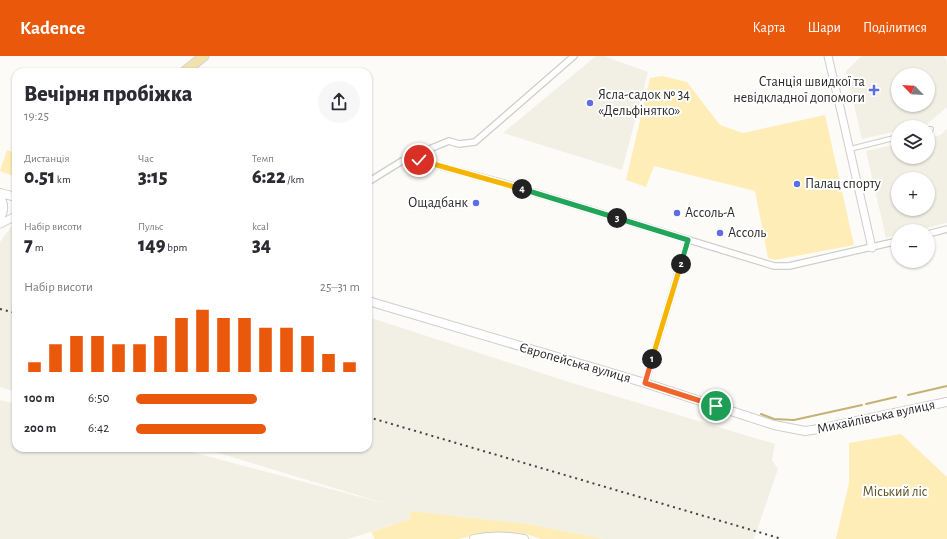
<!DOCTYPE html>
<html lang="uk">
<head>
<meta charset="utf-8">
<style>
	:root { --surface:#fff; --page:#f7f7f7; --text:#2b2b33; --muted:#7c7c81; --accent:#ea580c }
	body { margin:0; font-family:"Alegreya Sans",sans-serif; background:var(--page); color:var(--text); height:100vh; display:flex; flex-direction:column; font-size:15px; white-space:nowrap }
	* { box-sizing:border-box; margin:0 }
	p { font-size:13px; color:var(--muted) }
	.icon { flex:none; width:22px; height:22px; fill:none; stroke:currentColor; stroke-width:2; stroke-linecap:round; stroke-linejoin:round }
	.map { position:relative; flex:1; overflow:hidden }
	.drawer { position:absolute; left:12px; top:12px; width:360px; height:384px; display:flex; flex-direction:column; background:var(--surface); border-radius:12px; box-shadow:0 1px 3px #0004 }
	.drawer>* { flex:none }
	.needle { width:26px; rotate:295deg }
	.buttons { position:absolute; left:891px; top:12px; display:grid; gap:8px }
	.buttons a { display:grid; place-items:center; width:44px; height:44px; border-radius:50%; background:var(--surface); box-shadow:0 1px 3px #0004; font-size:20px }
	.pin { position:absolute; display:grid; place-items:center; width:34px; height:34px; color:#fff; margin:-17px; border:2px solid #fff; border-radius:50%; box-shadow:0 1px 4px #0007 }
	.km { position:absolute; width:20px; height:20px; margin:-10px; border-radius:50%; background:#222; color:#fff; font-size:11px; line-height:20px; text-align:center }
	.round { display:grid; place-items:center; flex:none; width:42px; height:42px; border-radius:21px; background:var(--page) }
	.head { display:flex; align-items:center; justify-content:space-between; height:68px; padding:0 12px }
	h1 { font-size:22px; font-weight:800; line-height:30px }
	.metrics { display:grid; grid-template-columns:repeat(3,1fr); gap:6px; height:68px; padding:4px 12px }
	.metrics div { display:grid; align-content:center }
	.metrics b { font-size:20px; font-weight:800 }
	.metrics small { font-size:11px; font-weight:400 }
	.metrics p { font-size:11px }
	.chart { height:112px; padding:8px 12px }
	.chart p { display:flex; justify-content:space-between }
	.chart svg { width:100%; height:72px; margin-top:4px; stroke:var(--accent); stroke-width:6 }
	ul { padding:0 12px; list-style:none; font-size:13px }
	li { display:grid; grid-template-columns:64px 48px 1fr; align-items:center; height:30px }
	li i { height:10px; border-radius:5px; background:var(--accent) }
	header { display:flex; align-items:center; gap:24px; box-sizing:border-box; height:56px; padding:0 20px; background:var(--accent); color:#fff }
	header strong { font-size:19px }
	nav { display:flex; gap:22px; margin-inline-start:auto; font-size:14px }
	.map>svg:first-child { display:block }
	.built { fill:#f2efe5; fill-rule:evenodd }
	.green { fill:#feedb7 }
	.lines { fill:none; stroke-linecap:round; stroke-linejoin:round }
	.stream { stroke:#c4b274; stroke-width:2 }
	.pedestrian-casing { stroke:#cfcecb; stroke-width:6 }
	.minor-casing { stroke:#cfcecb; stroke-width:8 }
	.tertiary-casing { stroke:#cfcecb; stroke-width:9 }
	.secondary-casing { stroke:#cfcecb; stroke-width:10 }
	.primary-casing { stroke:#d4d4d4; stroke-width:11 }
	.pedestrian { stroke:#fff; stroke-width:4 }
	.minor { stroke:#fff; stroke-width:5.5 }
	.tertiary { stroke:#fff; stroke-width:7 }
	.secondary { stroke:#fff; stroke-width:8 }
	.primary { stroke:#f1e2ae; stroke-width:9 }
	.rail { stroke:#414140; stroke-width:2; stroke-dasharray:2 4; stroke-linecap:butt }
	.split-1-casing { stroke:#fff; stroke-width:8 }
	.split-2-casing { stroke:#fff; stroke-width:8 }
	.split-3-casing { stroke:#fff; stroke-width:8 }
	.split-4-casing { stroke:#fff; stroke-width:8 }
	.split-5-casing { stroke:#fff; stroke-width:8 }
	.split-1 { stroke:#f0652b; stroke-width:5 }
	.split-2 { stroke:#f5b400; stroke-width:5 }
	.split-3 { stroke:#22a559; stroke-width:5 }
	.split-4 { stroke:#22a559; stroke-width:5 }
	.split-5 { stroke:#f5b400; stroke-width:5 }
	.poi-dot { fill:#5d6ee5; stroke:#fff; stroke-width:1.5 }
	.labels { text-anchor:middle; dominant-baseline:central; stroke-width:4; stroke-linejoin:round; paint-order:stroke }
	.poi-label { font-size:14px; fill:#2a2a29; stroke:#fff; text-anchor:start }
	.street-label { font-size:14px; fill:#2a2a29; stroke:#fff }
	.park-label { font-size:14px; fill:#5d4f20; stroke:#fff }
</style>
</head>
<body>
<header>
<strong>Kadence</strong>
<nav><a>Карта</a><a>Шари</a><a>Поділитися</a></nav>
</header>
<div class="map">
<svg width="947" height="483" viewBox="0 0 947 483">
	<rect width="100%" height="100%" fill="#fcfbf8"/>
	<!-- built -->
	<g class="built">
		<path d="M596,0h8l44,16 -26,98 -119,-37z"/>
		<path d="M862,0h81l4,5v46l-21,18 -9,2h-19v4l-36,8 -16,-68zM898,19h30v30h-30z"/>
		<path d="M947,72v95l-33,8h-16v4l-12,3 -20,-87 32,-7v13h30v-19l13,-3zM898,123h30v30h-30z"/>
		<path d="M16,166v170l-16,-5v-145l11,-15z"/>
		<path d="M368,261l204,66 203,61 -3,16 6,9 -24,70h-150l-76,-15 -119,-13 2,8 -63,20h-348v-139l16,4v44h161l213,57 -188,-57h166z"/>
	</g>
	<!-- green -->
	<g class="green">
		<path d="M662,20l25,6 33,43 23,8 82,-18 29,130 -79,15 -7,-2 -13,-67 -101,-25 -8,21 -20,-7 24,-102z"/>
		<path d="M14,92l2,1v28l-16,-6 7,-21 5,2z"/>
		<path d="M901,378l46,43v62h-111l13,-56v-40z"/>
		<path d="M409,455l119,13 76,15h-63l-15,-5 -22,-2 -21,1 -24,6h-84l-4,-7 40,-13z"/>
	</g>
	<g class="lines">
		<!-- stream -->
		<g class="stream">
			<path d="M908,339l39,-9"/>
			<path d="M866,348l30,-7"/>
			<path d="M761,358l13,5 20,1 68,-15"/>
		</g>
		<defs>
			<g id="pedestrian">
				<path d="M928,73h3"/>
				<path d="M850,93l48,-12"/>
			</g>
			<g id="minor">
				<path d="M415,102l7,-6 27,-11 10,3 16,-2 99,-86"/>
				<path d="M368,126l34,-21 13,-3 9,4 76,20 274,84h15l109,-25"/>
				<path d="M928,178l19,-5"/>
				<path d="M645,327l43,-143"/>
			</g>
			<g id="tertiary">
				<path d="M828,0l15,64 29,128"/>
				<path d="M0,140c5,8 5,15 0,23"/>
				<path d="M0,168l16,-8"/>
			</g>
			<g id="secondary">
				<path d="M0,137l16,4"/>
				<path d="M368,245l277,82 129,42 31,6 14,-2 128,-27"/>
				<path d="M474,483c17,-4 34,-3 50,0"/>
			</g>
			<path id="primary" d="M184,16l20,-16"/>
		</defs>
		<!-- pedestrian casing -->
		<use href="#pedestrian" class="pedestrian-casing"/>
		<!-- minor casing -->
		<use href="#minor" class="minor-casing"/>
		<!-- tertiary casing -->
		<use href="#tertiary" class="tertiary-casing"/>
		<!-- secondary casing -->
		<use href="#secondary" class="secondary-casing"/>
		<!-- primary casing -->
		<use href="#primary" class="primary-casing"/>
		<!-- pedestrian -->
		<use href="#pedestrian" class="pedestrian"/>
		<!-- minor -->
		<use href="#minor" class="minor"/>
		<!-- tertiary -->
		<use href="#tertiary" class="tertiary"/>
		<!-- secondary -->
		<use href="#secondary" class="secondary"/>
		<!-- primary -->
		<use href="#primary" class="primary"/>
		<!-- rail -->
		<g class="rail">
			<path d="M0,253l16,4"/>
			<path d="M368,361l414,122"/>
		</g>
	</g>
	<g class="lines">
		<defs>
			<path id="split-1" d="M652,303l-7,24 71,23"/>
			<path id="split-2" d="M652,303l29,-95"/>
			<path id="split-3" d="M617,162l71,22 -7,24"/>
			<path id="split-4" d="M522,133l95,29"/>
			<path id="split-5" d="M419,104l103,29"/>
		</defs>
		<!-- split-1 casing -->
		<use href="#split-1" class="split-1-casing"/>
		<!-- split-2 casing -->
		<use href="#split-2" class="split-2-casing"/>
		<!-- split-3 casing -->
		<use href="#split-3" class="split-3-casing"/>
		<!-- split-4 casing -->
		<use href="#split-4" class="split-4-casing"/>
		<!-- split-5 casing -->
		<use href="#split-5" class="split-5-casing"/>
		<!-- split-1 -->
		<use href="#split-1" class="split-1"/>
		<!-- split-2 -->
		<use href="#split-2" class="split-2"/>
		<!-- split-3 -->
		<use href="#split-3" class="split-3"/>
		<!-- split-4 -->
		<use href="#split-4" class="split-4"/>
		<!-- split-5 -->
		<use href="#split-5" class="split-5"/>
	</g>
	<!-- markers -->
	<g class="poi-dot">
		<path d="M872 28h4v4h4v4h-4v4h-4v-4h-4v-4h4z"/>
		<circle cx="590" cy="47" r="4"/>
		<circle cx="797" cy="128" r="4"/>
		<circle cx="476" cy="147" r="4"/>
		<circle cx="677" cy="157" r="4"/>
		<circle cx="720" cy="177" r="4"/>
	</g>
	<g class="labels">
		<!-- poi labels -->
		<g class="poi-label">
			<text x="865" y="26" text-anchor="end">Станція швидкої та<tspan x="865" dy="16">невідкладної допомоги</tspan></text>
			<text x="598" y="39">Ясла-садок № 34<tspan x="598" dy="16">«Дельфінятко»</tspan></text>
			<text x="805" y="128">Палац спорту</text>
			<text x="468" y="147" text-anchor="end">Ощадбанк</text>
			<text x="685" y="157">Ассоль-А</text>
			<text x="728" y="177">Ассоль</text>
		</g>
		<!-- street labels -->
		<g class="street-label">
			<text transform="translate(575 307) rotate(16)">Європейська вулиця</text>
			<text transform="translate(876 361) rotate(-12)">Михайлівська вулиця</text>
		</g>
		<!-- park labels -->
		<g class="park-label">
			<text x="895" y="436">Міський ліс</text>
		</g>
	</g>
</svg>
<div class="buttons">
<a><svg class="needle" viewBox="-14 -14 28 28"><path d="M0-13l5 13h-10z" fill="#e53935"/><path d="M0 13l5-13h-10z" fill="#7c7c81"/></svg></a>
<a><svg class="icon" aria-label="layers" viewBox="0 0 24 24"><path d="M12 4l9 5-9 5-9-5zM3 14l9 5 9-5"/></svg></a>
<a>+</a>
<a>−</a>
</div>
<div class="pin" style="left:716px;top:350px;background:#1e9e55"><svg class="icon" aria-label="arrive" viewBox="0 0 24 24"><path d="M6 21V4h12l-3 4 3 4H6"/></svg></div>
<div class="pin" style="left:419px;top:104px;background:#d93025"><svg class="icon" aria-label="check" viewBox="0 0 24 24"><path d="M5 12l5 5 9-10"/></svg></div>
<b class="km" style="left:652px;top:303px">1</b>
<b class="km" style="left:681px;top:208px">2</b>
<b class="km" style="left:617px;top:162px">3</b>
<b class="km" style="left:522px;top:133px">4</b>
<section class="drawer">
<div class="head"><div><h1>Вечірня пробіжка</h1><p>19:25</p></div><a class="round"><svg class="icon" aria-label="share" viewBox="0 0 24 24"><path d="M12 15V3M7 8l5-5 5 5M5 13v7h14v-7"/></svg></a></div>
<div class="metrics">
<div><p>Дистанція</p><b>0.51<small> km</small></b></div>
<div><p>Час</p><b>3:15</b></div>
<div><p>Темп</p><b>6:22<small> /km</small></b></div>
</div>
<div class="metrics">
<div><p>Набір висоти</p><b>7<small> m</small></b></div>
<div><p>Пульс</p><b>149<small> bpm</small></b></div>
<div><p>kcal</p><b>34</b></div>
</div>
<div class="chart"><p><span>Набір висоти</span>25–31 m</p>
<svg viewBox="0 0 160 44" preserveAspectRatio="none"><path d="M5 44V38M15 44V27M25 44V22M35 44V22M45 44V27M55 44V27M65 44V22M75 44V11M85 44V6M95 44V11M105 44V11M115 44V17M125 44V17M135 44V22M145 44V33M155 44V38"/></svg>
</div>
<ul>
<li><b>100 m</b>6:50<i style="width:54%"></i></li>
<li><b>200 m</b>6:42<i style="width:58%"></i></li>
</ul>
</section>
</div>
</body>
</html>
